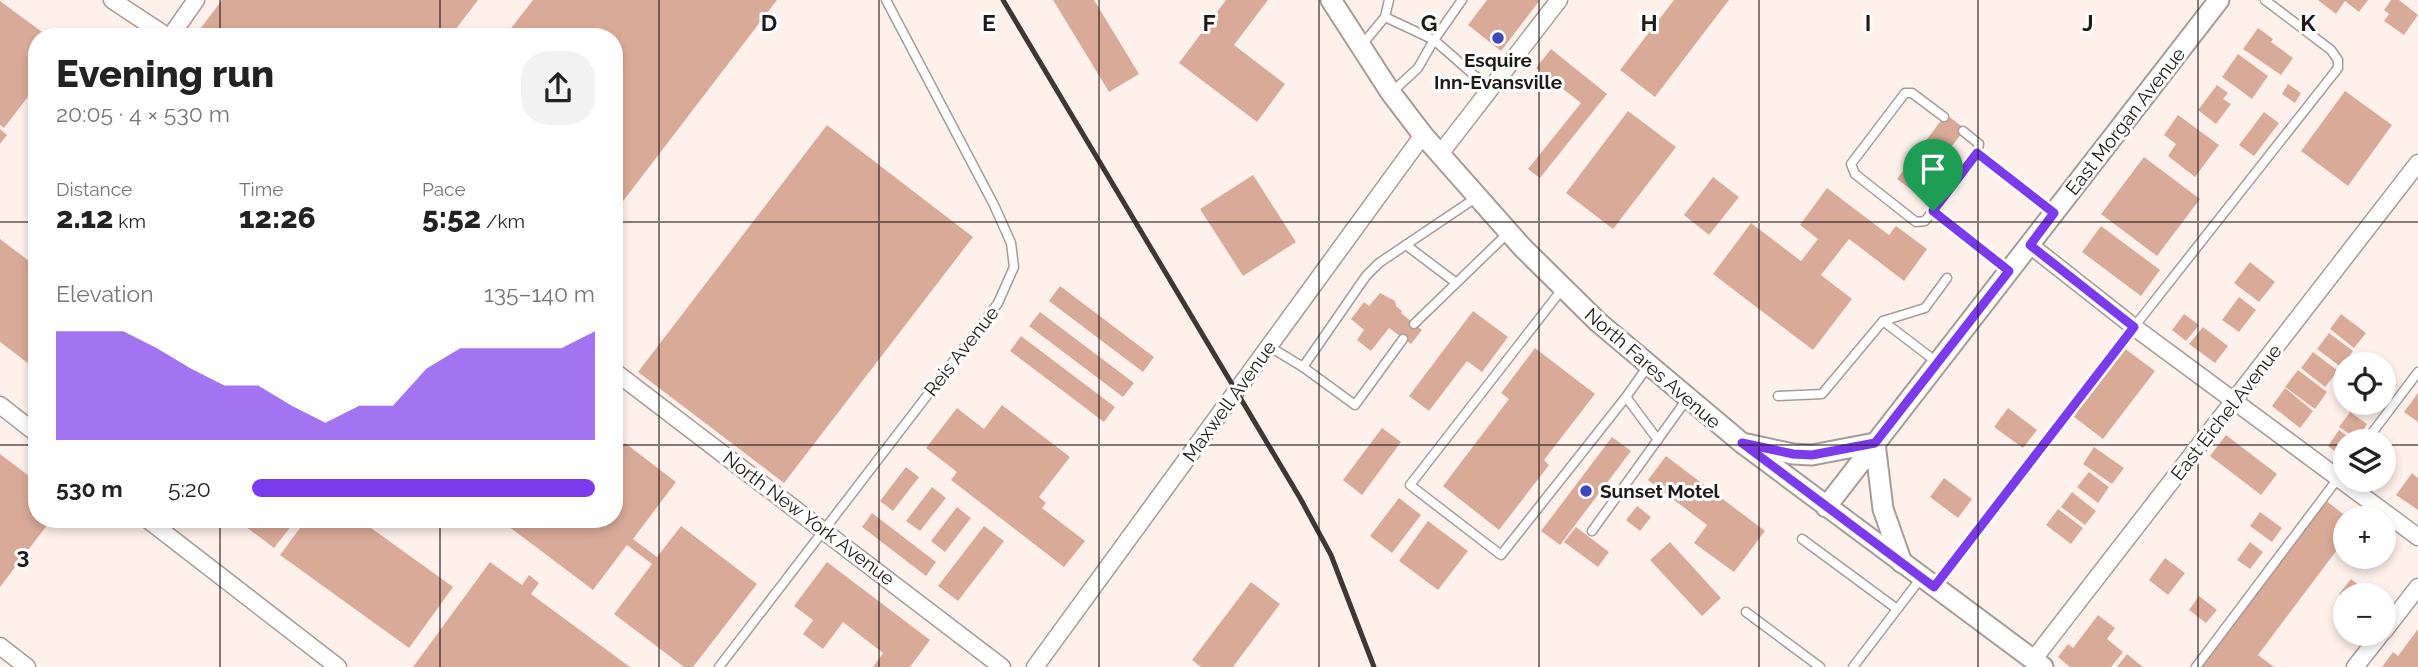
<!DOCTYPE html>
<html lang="en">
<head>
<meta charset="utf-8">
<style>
	:root { --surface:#fff; --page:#f2f2f2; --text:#222; --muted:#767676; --accent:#7c3aed }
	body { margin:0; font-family:Raleway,sans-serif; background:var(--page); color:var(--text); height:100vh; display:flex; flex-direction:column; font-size:26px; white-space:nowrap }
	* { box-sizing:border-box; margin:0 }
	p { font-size:23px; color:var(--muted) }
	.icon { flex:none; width:38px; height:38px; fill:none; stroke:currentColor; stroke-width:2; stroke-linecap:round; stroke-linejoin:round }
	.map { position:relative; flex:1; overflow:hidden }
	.side { position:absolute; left:28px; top:28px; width:595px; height:500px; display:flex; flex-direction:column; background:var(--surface); border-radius:28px; box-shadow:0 4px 10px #0003 }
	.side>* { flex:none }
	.buttons { position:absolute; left:2333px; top:352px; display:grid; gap:14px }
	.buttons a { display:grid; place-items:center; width:63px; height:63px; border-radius:50%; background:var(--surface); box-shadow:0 4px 10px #0003; font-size:35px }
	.pin { position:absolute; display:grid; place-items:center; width:60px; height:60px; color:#fff; margin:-72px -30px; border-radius:50% 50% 50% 0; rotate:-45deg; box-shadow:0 0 7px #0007 }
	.pin .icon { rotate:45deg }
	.round { display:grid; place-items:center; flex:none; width:74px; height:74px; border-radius:28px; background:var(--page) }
	.headline { display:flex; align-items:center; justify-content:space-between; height:119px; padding:0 28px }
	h1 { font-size:38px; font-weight:800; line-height:52px }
	.figures { display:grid; grid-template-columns:repeat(3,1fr); gap:10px; height:119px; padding:7px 28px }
	.figures div { display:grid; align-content:center }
	.figures b { font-size:30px; font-weight:800 }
	.figures small { font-size:19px; font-weight:400 }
	.figures p { font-size:19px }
	.chart { height:196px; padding:14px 28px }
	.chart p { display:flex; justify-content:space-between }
	.chart svg { width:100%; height:126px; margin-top:7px; fill:var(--accent); opacity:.7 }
	ul { padding:0 28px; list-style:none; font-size:23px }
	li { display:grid; grid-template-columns:112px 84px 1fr; align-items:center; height:52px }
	li i { height:18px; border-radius:9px; background:var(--accent) }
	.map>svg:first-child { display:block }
	.building { fill:#daaa99 }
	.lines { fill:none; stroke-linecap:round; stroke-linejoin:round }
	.service-casing { stroke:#a89b97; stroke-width:11 }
	.minor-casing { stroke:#a89b97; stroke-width:19 }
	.tertiary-casing { stroke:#a89b97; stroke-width:23 }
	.service { stroke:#fff; stroke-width:8 }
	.minor { stroke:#fff; stroke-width:16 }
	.tertiary { stroke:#fff; stroke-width:19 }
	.rail { stroke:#3d3735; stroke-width:5 }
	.route-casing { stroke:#fff; stroke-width:14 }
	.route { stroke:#7c3aed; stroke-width:9 }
	.grid { fill:none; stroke:#1f1a18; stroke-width:2; stroke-opacity:0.55 }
	.poi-dot { fill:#3f49bd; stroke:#fff; stroke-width:2.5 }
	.labels { text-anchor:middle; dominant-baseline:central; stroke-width:6; stroke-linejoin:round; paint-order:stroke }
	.poi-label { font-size:19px; font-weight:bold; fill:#1f1a18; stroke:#fff }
	.street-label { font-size:19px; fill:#1f1a18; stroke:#fff }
	.grid-label { font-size:23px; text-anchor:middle; font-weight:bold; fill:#1f1a18; stroke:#fff; stroke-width:6; stroke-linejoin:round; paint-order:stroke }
</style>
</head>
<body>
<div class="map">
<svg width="2418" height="667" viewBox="0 0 2418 667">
	<rect width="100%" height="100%" fill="#fef0eb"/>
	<!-- building -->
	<g class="building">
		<path d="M222,0h256l-28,37h-256z"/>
		<path d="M533,0h244l-163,213v-176h-110z"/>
		<path d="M1053,0h41l45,74 -30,18z"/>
		<path d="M1226,0h42l-34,45 51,39 -28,38 -78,-59z"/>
		<path d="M1487,0h53l-39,51 -33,-26z"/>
		<path d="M1674,0h55l-74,97 -35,-27z"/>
		<path d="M2318,0h50l-9,12 -14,-11 -9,13z"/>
		<path d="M2391,0h8l19,15 -14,20 -20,-14 5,-7 -5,-4z"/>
		<path d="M0,1l49,36h-12v48l-33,43 -4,-3z"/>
		<path d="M2258,28l15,11 -2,3 22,16 -12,17 -38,-26z"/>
		<path d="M1551,49l56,45 -67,84 -12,-9 53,-66 -45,-35z"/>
		<path d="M2238,54l30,22 -16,23 -30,-22z"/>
		<path d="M2288,84l13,9 -6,10 -13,-9z"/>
		<path d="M2217,85l11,8 -5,6 8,5 -15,20 -18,-14z"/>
		<path d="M2345,91l47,34 -44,61 -47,-35z"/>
		<path d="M1628,111l48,36 -63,82 -47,-36z"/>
		<path d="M2264,112l15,11 -25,33 -15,-11z"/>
		<path d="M1946,114l19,15 -49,64 -19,-14z"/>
		<path d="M2178,115l41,30 -24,32 -27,-21 8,-12 -12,-9z"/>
		<path d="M827,125l146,112 -189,246 -146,-111z"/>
		<path d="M0,129l7,6 -7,9z"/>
		<path d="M2144,157l56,42 -43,57 -56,-42z"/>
		<path d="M1253,175l43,67 -53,34 -43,-67z"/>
		<path d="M1713,177l26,20 -30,38 -25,-20z"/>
		<path d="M1827,188l62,47 7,-9 31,23 -23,32 -55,-42 -28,36 31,24 -39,51 -100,-76 38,-51 50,38 17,-22 -18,-14z"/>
		<path d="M2101,226l59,44 -19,26 -59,-44z"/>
		<path d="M0,239l37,28v103l-37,-28z"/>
		<path d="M2250,262l25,20 -16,20 -25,-19z"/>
		<path d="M1060,286l94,71 -11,15 -94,-71z"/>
		<path d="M1380,293l15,8 1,5 6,5 -1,2 21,17 -11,14 -22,-16 -18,23 -14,-11 7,-10 -13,-11 13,-17 5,4z"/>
		<path d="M2239,297l17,13 -17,22 -17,-12z"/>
		<path d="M1473,311l35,26 -26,35 -15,-11 -38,50 -20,-15z"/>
		<path d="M1040,312l94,71 -11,14 -94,-71z"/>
		<path d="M2184,314l15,11 -13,16 -14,-11z"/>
		<path d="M2341,314l25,19 -12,15 -24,-19z"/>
		<path d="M2203,327l25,19 -13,17 -26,-19z"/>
		<path d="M2329,333l24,18 -12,16 -24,-18z"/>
		<path d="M1021,336l94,71 -11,15 -94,-71z"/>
		<path d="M2120,345l35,26 -52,68 -34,-26z"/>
		<path d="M1535,348l60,46 -51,66 5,5 -50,65 -56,-44 66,-87 -8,-6z"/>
		<path d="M2313,352l25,19 -13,16 -24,-19z"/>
		<path d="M2298,370l29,22 -12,17 -30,-22z"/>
		<path d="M2384,374l13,11 -13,17z"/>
		<path d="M2285,388l28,23 -13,17 -28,-22z"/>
		<path d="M2418,393v29l-14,-10z"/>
		<path d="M2346,402h25l-8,13z"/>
		<path d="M1002,405l68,52 -31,40 7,6 -4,5 43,33 -21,26 -113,-87 6,-8 -31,-24 31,-40 27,21z"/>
		<path d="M2008,408l29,22 -14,18 -29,-21z"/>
		<path d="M2350,412l17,12 -10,15 -18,-12z"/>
		<path d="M1382,428l19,14 -39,53 -19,-15z"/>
		<path d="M2339,430l15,11h-9v12l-3,4 -14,-11z"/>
		<path d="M2226,435l51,39 -16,21 -51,-39z"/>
		<path d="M1612,437l19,14 -71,94 -19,-14z"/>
		<path d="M625,443l51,39 -43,57 24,18 24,-31 76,58 -64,83h-9l-70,-53 38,-50 -25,-19 -34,45 -93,-70h114v-63z"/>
		<path d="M2094,447l30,21 -12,16 -29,-20z"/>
		<path d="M0,454l37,28v38h14l-51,67z"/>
		<path d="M1666,456l99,75 -31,41 -40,-29 13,-18 -59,-45z"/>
		<path d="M906,467l13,10 -26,34 -13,-10z"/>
		<path d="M2089,472l20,15 -11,16 -21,-16z"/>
		<path d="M2412,473l6,5v32l-22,-15z"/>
		<path d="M1944,478l28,21 -14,19 -28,-21z"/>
		<path d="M932,487l14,11 -26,33 -14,-10z"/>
		<path d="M2072,492l24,19 -11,14 -24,-18z"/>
		<path d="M1399,498l22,17 -29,38 -22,-17z"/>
		<path d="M2324,499l24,19h-3v26l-2,-2 -85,113 16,12h-77z"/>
		<path d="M1637,506l14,11 -11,14 -14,-11z"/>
		<path d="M957,507l14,11 -26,34 -14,-11z"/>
		<path d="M2058,509l25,19 -12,16 -25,-19z"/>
		<path d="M2260,512l22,16 -10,14 -22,-16z"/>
		<path d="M872,513l64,49 -10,14 -64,-49z"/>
		<path d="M237,520h59l-22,28z"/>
		<path d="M306,520h54l93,67 -44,61 -129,-93z"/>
		<path d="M1428,521l40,30 -30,39 -39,-29z"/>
		<path d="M984,526l20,15 -46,60 -20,-15z"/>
		<path d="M1576,527l33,25 -11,15 -34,-25z"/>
		<path d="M1670,542l51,56 -19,18 -52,-56z"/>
		<path d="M2250,542l13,10 -13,17 -13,-9z"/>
		<path d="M2165,558l20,15 -17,22 -19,-15z"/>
		<path d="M490,562l32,23 7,-10 10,8 -8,11 99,73h-217z"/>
		<path d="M827,562l103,78 -20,27h-37l10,-14 -40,-31 -20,27 -20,-15 10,-14 -19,-14z"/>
		<path d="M2351,579l15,12 -3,4h-18v3l-6,-4z"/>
		<path d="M1251,582l29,22 -47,63h-32l-9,-7z"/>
		<path d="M2199,596l18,14 -11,13 -17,-13z"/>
		<path d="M2098,615l17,13 -8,11 16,13 -12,15h-41l-12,-10 10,-13 5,4z"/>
		<path d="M2418,629v38h-36l11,-15 5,4z"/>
		<path d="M2127,654l16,13h-26z"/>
	</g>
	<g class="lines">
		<defs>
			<g id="service">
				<path d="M1462,0l-28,40 56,49"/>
				<path d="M1385,17l49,23 -16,28 -26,24"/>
				<path d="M1361,46l24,-29 4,-17"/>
				<path d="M1944,117l-32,-24h-7l-54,71 4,10 61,48 9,-1 52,-67 77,59"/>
				<path d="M1963,131l16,13 -2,10"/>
				<path d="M1933,211l75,59"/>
				<path d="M1406,245l49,37"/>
				<path d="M1563,288l-153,197 91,70 125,-158"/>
				<path d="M1883,321l42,-13 22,-30"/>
				<path d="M1414,324l94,-91"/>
				<path d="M1403,339l-48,66 -52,-38 63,-91 13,-13 98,-66"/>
				<path d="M1270,347l33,20"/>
				<path d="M1648,366l-22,31 32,43"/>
				<path d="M1778,396l44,-2 61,-73 55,42"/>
				<path d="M2366,441l52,-69"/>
				<path d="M1592,531l95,-132"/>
				<path d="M1802,539l95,70"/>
				<path d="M1936,585l198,-258 204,-259v-8l-7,-10 -66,-50"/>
				<path d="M1746,612l74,55"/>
				<path d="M719,667l279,-364 16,-36 -3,-24 -17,-38 -108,-205"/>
				<path d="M1853,667l68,-89"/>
				<path d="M2196,667l149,-198"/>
			</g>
			<g id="minor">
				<path d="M112,0l56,37"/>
				<path d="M170,37l26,-37"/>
				<path d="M1440,154l119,-154"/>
				<path d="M2030,245l104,82 284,210"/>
				<path d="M614,371l388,296"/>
				<path d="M0,405l37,29"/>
				<path d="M148,520l190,147"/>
				<path d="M2384,631l34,-44"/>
				<path d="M0,646l27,21"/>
				<path d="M2033,660l385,-497"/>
				<path d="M1035,667l388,-532"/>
				<path d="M2355,667l26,-33"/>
			</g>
			<g id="tertiary">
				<path d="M1331,0l60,93 32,42 99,112 76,75 144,121 301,224"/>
				<path d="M1747,444l46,10 19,1 63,-12 8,66 19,54"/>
				<path d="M1826,507l393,-507"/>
			</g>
		</defs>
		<!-- service casing -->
		<use href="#service" class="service-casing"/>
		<!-- minor casing -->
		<use href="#minor" class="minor-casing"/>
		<!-- tertiary casing -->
		<use href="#tertiary" class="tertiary-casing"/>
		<!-- service -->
		<use href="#service" class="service"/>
		<!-- minor -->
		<use href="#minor" class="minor"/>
		<!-- tertiary -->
		<use href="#tertiary" class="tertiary"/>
		<!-- rail -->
		<path class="rail" d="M1003,0l297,498 31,57 43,112"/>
	</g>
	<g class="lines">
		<defs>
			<path id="route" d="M1977,153l77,60 -24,32 104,82 -200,260 -192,-144 51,11 19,1 63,-12 134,-172 -76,-60z"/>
		</defs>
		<!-- route casing -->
		<use href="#route" class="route-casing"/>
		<!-- route -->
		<use href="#route" class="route"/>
	</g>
	<!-- grid -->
	<path class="grid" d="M220,0v37M440,0v37M659,0v667M879,0v667M1099,0v667M1319,0v667M1539,0v667M1759,0v667M1978,0v667M2198,0v667M0,222h37M614,222h1804M0,445h37M614,445h1731M2384,445h34M220,520v147M440,520v147"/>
	<!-- markers -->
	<g class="poi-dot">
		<circle cx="1498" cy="38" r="7"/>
		<circle cx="1586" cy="491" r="7"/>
	</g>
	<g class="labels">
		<!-- poi labels -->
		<g class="poi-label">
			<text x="1498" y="60">Esquire<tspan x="1498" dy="22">Inn-Evansville</tspan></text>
			<text x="1600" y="491" text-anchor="start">Sunset Motel</text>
		</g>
		<!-- street labels -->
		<g class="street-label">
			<text transform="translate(2125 121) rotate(-52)">East Morgan Avenue</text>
			<text transform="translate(961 351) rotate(-52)">Reis Avenue</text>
			<text transform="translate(1653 368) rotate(41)">North Fares Avenue</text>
			<text transform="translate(1229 401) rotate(-54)">Maxwell Avenue</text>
			<text transform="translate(2226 412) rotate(-52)">East Eichel Avenue</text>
			<text transform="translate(809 518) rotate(37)">North New York Avenue</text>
		</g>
	</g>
	<g class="grid-label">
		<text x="769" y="31">D</text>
		<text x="989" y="31">E</text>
		<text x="1209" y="31">F</text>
		<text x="1429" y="31">G</text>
		<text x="1649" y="31">H</text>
		<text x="1868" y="31">I</text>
		<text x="2088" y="31">J</text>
		<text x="2308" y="31">K</text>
		<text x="23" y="564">3</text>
	</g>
</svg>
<div class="buttons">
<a><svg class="icon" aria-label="locate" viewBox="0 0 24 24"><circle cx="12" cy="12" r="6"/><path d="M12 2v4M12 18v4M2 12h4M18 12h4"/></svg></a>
<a><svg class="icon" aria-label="layers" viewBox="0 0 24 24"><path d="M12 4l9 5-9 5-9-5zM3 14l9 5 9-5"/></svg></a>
<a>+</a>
<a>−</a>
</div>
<div class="pin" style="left:1933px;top:211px;background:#1e9e55"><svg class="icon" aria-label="arrive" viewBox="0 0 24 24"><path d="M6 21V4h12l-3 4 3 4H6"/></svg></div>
<section class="side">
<div class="headline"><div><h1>Evening run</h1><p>20:05 · 4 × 530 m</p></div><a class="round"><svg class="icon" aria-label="share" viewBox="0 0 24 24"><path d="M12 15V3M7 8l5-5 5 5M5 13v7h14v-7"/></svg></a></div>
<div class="figures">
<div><p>Distance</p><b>2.12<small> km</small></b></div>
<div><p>Time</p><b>12:26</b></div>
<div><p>Pace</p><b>5:52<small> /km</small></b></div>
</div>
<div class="chart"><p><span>Elevation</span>135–140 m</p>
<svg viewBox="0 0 160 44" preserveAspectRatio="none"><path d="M0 44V6L10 6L20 6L30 12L40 19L50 25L60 25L70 32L80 38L90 32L100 32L110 19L120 12L130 12L140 12L150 12L160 6V44z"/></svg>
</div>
<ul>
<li><b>530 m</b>5:20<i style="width:100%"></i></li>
</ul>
</section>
</div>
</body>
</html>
